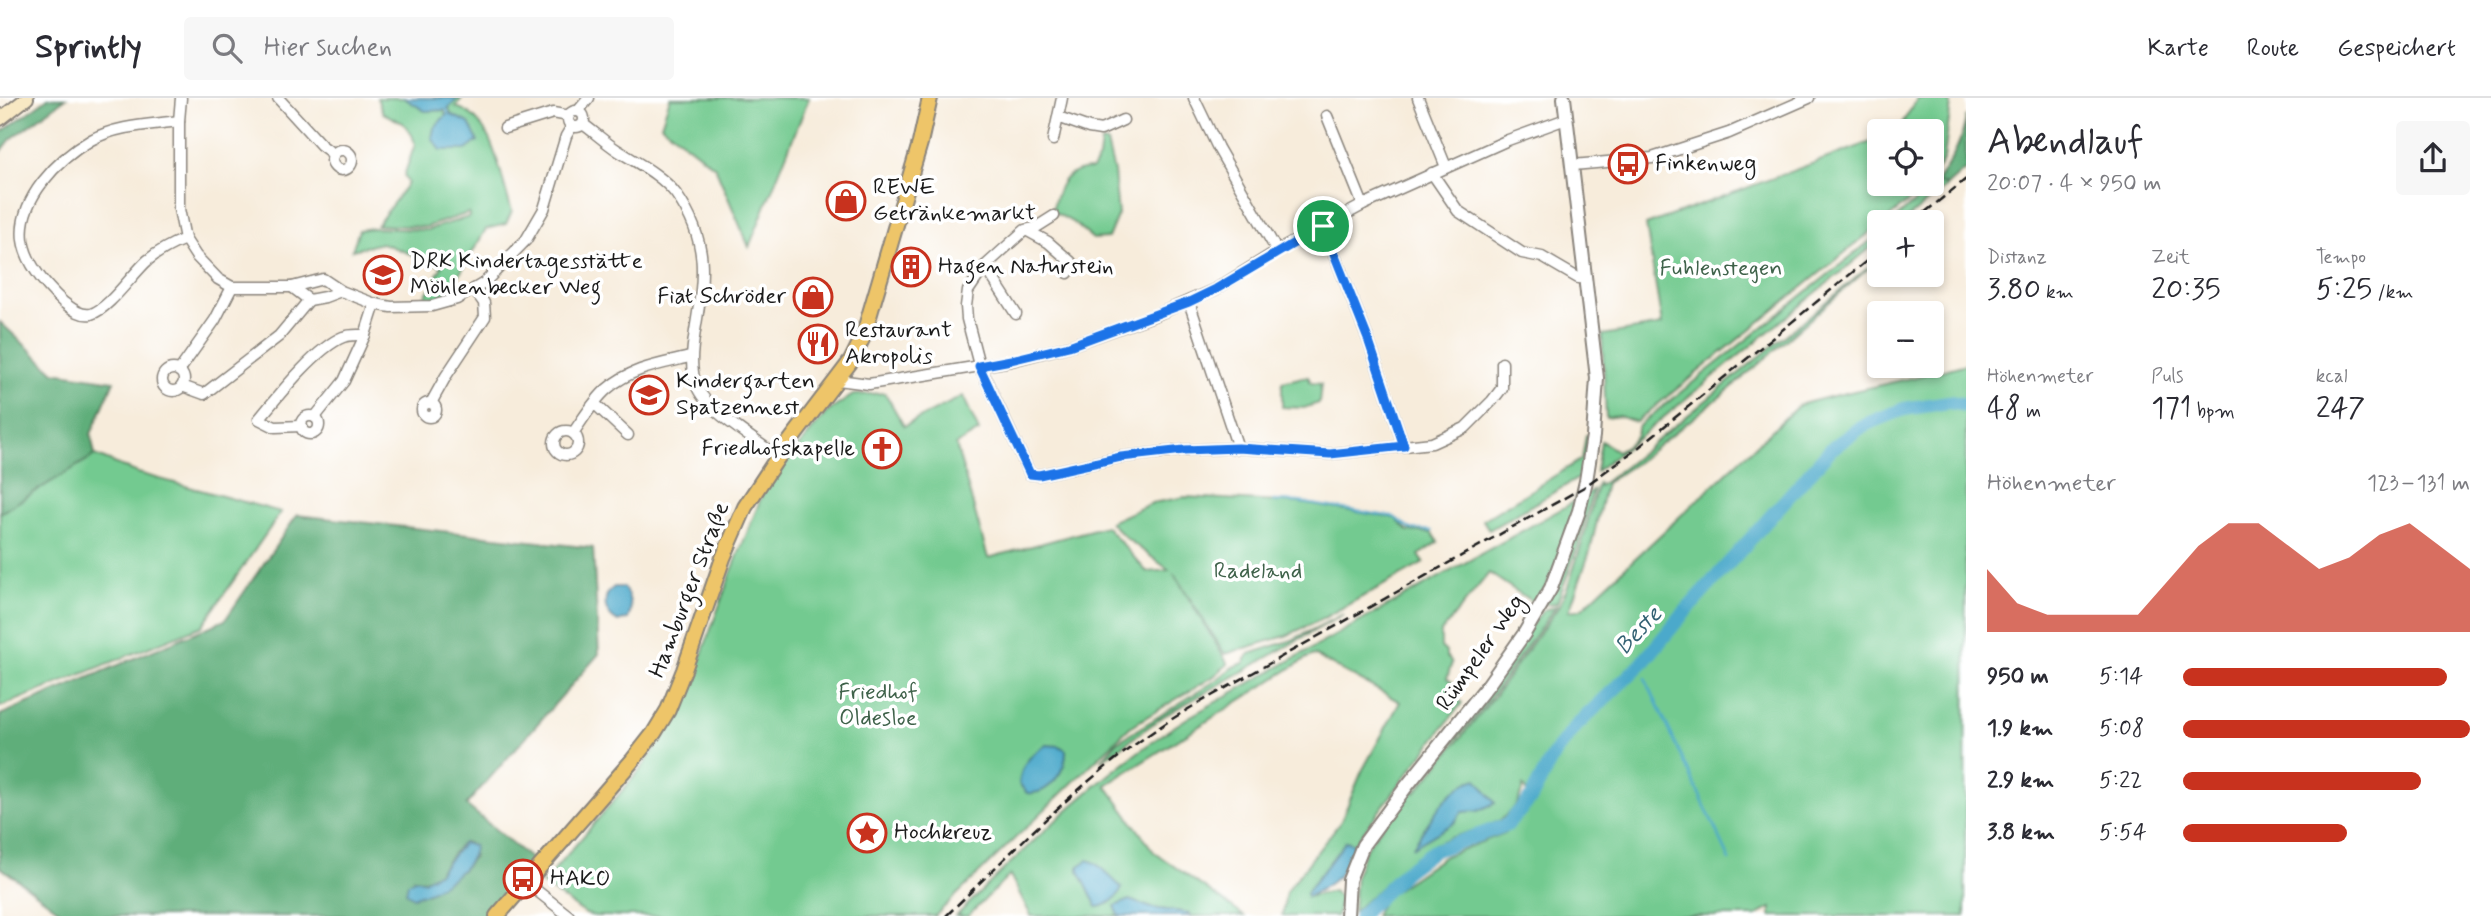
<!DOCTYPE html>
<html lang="de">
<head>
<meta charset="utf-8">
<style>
	:root { --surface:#fff; --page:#f7f7f7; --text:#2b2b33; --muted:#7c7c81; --line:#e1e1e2; --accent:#c8321e }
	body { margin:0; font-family:Mynerve,sans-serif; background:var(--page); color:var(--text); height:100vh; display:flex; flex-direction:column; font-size:26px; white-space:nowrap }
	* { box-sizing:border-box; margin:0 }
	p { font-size:23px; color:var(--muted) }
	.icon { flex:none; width:38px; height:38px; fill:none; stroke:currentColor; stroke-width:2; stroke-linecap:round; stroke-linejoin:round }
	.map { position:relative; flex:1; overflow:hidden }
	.details { display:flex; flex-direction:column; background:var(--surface); width:525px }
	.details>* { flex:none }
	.controls { position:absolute; left:1867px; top:21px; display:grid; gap:14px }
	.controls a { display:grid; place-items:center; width:77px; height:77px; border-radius:7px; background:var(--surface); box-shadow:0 4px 10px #0003; font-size:35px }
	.pin { position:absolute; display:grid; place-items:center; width:60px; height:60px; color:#fff; margin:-30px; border:4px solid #fff; border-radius:50%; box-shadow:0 2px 7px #0007 }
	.round { display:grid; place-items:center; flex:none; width:74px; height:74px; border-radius:7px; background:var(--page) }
	.overview { display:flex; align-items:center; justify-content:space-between; height:119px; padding:0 21px }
	h1 { font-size:38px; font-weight:600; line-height:52px }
	.metrics { display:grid; grid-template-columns:repeat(3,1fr); gap:10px; height:119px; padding:7px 21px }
	.metrics div { display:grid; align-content:center }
	.metrics b { font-size:30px; font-weight:600 }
	.metrics small { font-size:19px; font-weight:400 }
	.metrics p { font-size:19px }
	.chart { height:196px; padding:14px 21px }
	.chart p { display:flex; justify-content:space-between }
	.chart svg { width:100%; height:126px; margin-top:7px; fill:var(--accent); opacity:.7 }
	ul { padding:0 21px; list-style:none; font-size:23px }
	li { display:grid; grid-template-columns:112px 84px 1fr; align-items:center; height:52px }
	li i { height:18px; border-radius:9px; background:var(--accent) }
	header { display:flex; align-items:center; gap:42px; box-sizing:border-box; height:98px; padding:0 35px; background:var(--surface); border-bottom:2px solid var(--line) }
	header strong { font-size:33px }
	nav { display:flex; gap:38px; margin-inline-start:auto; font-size:24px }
	.search { width:490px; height:63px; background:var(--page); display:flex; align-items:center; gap:18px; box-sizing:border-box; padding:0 24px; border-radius:7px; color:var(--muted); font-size:26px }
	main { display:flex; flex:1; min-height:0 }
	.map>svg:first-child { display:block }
	.green { fill:#73ca90; stroke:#487356; stroke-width:2 }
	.forest { fill:#5eae7a; stroke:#3d654b; stroke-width:2; fill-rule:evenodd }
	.water { fill:#4ca9cb; stroke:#346274; stroke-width:2 }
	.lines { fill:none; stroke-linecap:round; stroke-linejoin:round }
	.stream { stroke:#4ca9cb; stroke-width:2.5 }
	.river { stroke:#4ca9cb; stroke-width:14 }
	.minor-casing { stroke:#8a847c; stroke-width:13 }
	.tertiary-casing { stroke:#8a847c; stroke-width:16 }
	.secondary-casing { stroke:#8a847c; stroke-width:16 }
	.primary-casing { stroke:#8a847c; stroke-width:18 }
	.minor { stroke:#fff; stroke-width:10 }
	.tertiary { stroke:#fff; stroke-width:12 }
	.secondary { stroke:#f8e8c3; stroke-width:12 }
	.primary { stroke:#eec569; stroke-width:14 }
	.rail { stroke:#1c1c1c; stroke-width:2.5; stroke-dasharray:10 5; stroke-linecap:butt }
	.route-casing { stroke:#fff; stroke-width:14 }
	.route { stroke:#1a73e8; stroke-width:9 }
	.labels { text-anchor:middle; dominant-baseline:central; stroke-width:7; stroke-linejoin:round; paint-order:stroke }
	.poi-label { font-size:23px; fill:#1c1c1c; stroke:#fff; text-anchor:start }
	.park-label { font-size:23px; fill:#3f624a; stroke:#fff }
	.street-label { font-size:23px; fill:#1c1c1c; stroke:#fff }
	.water-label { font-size:24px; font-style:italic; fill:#346274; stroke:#fff }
</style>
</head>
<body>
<header>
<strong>Sprintly</strong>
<div class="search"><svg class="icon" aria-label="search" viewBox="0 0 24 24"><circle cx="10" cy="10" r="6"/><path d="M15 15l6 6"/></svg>Hier suchen</div>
<nav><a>Karte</a><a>Route</a><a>Gespeichert</a></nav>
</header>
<main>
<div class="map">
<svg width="1966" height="818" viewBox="0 0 1966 818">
	<rect width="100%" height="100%" fill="#fff"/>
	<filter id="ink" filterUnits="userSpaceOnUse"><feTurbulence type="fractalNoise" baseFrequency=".0143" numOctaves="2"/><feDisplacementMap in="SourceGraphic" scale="14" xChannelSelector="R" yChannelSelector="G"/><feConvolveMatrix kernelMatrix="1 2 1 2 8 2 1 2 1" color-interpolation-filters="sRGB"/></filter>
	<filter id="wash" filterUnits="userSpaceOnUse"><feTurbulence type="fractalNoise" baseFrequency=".00686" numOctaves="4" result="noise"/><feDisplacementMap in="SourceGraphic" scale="28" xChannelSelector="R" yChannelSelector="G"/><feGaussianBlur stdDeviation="1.57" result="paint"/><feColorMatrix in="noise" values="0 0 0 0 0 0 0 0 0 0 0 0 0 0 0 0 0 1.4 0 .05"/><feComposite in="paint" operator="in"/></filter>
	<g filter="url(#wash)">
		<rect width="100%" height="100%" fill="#f7ecdb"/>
		<!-- green -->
		<g class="green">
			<path d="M377,0h29l19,13 19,-1 2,5 23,8 -18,-8 -2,-7 9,-10h4l-6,9c39,11 44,71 56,104l-6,13 -20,5 -38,65 -26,8 20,-36 -60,-23 -30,7 7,-20 14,-2 54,2 42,-13v-4l-43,14 -49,-2 31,-42 -4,-7 11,-32 -3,-9 -9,-12 -20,-10z"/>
			<path d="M670,0h139l-60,149 -34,-80 -54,-42z"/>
			<path d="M1918,0h29l4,6 -7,54 -12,21v-48h-35z"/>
			<path d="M1879,41l1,45h48l-1,2 -44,36h-3l-1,3 -243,197 -17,-6 -13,2 -4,-83 60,-10 -16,-100z"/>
			<path d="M1101,44l6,1 7,29 4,42 -10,24 -15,1 -19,-16 -22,-12c6,-25 11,-41 40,-42l7,-11z"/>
			<path d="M1936,85l12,2 -45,37h-11z"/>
			<path d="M1879,136v7l-243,199 -40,31 5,-30 16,10c10,-6 22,-12 21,-24l4,-4z"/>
			<path d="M1879,161l-149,130 -94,74 -30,20 -16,68 -21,60 12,-2 218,-204c55,-16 112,-25 167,-41l-1,552h-194v-8l-15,8h-381l9,-18 61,-42 60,-23 28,-29 -10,-18c-9,49 -61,40 -95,62 -26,17 -50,43 -75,64l3,-38 10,-26 177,-238 13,-4 -66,92 -77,92 2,3 78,-95 66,-92 9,-20 14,-43 16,-61 1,4 28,-21z"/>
			<path d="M1308,278l3,7 10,1 -2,19 -15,5 -22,-1v-25z"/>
			<path d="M885,295l19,33 59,-30 16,35 -23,14 32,113 118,-32 41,46 22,-2 -43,-32 -16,-16 42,-19 33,-6 115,6 95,15 13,13 24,2 6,9 -19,13 5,8 -104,57 -34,16 -61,18 -52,-82 55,92 -15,13 -83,50 -195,189h-340l-9,-2 -44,-30 99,-115 39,-54 51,-142 34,-85 61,-75 27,-18z"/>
			<path d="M1586,337h3l-7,41 -93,54 -6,-10 99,-61z"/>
			<path d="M95,357l43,18 143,39 -79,114 -202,81v-194z"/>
			<path d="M1593,392l-15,56 -21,57 -12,1 41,-110z"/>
			<path d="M1578,398l-21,67 -20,42 -48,-32 -48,59v15l5,5v4l6,7 -5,15 6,5 1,13 8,7 -108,141 -8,-3 -40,52 1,4 26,-6 7,6 -3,19h-55l4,-24 55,-71 21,-50 38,-69 -86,-47 -7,3 -201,127 48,67 90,64h-54l-1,-3 -37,-5 -23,-8 -13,6 3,10h-88l-21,-41 -42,41h-12c74,-72 145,-144 233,-199l374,-209 12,-7v-4z"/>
			<path d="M1344,516l-180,102 -63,45 15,-18 99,-62 18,-14 11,-4 5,-9 43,-14z"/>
		</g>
		<!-- forest -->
		<g class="forest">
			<path d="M48,0h18l-55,41 -11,14v-20z"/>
			<path d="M1966,17v54l-18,16 -12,-2c15,-22 27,-42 30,-68z"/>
			<path d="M0,224l54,50 60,9 -23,53 4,21 -95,58z"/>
			<path d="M297,417l296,33 6,106 -133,151 71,59 -50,52h-420l-67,-49v-152l225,-95zM463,745h5l6,13 -11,13 -36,25 -13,-15c27,6 31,-23 49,-36z"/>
		</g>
		<!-- water -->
		<g class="water">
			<path d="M404,0h54l-11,12 -22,1z"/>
			<path d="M448,15l21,10 9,18 -12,9h-25l-9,-12 2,-10z"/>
			<path d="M614,489h9c7,9 10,21 5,32l-10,3c-15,-8 -17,-26 -4,-35z"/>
			<path d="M1046,647l13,1 7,4c1,20 -17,46 -39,43l-8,-9c2,-20 11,-29 27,-39z"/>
			<path d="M1477,681l18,24 -17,8 -16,1 -8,11 -42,25c16,-24 35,-62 65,-69z"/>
			<path d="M1346,743l8,3c-12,33 -17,37 -47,53l-1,-4z"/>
			<path d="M463,745l11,3c0,23 -41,47 -61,51l-7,-5 2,-9 6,-4 10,2 15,-9z"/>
			<path d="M1088,762l8,3 26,25c-3,9 -15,19 -25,19l-18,-36v-5z"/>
			<path d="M1129,802l23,8 37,5 1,3h-71l-4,-10z"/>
		</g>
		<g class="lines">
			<!-- stream -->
			<g class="stream">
				<path d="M447,12l1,3"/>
				<path d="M1273,403l25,1 96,15 17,12 21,2"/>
				<path d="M1645,580l85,182"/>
			</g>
			<!-- river -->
			<path class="river" d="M1360,818l45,-44 28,-21 74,-26 24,-27 23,-44 23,-29 67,-64 33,-40 154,-172 33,-24 40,-16 45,-7 17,3"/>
		</g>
	</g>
	<g filter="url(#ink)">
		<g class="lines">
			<defs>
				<g id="minor">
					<path d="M181,0l-2,23v88l6,30 11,17 22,23 14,8h60l31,-8 18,12 34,13 16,3 41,-1 25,-7 17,-10 10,-6 42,-43 18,-31 22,-73 6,-10"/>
					<path d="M278,0l43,47 12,9"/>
					<path d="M1194,0l24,50 59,103"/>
					<path d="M1418,0l28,69"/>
					<path d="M578,13l11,-13"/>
					<circle cx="576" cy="21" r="8"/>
					<path d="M1327,18l36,89"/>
					<path d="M1058,19l31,11 12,2 22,-10"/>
					<path d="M179,23c-29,4 -61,4 -88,19 -33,19 -73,59 -68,100 3,23 24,47 40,62 8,6 17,14 28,12 18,-5 42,-41 57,-54 11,-9 24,-16 37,-21"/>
					<path d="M583,26c11,8 22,18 34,26 20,13 45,25 59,44 34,48 28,83 19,137 -3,19 -6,39 3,58 11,23 58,51 80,68"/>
					<path d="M505,30l48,-15 16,3"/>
					<path d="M1053,42l9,-42"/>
					<circle cx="342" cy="62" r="10"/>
					<path d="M1573,67l79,-7 77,-25 80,-35"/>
					<path d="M1432,75l26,38 64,42 20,4 36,21h7"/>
					<path d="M1054,118l-19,12 -10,2 -40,36 -17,25 -2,15 1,13 12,46 51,109 9,1 82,-18 63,-7 54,-2 92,6 102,-11 33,-15 27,-27 10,-13v-25"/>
					<path d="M1323,128l45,113 36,107"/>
					<path d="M1026,132l22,12 23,20 -3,11"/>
					<path d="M985,168l31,48"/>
					<path d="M292,189l17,13 16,-3 16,-6"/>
					<path d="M1189,204l49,146"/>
					<circle cx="173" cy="282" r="11"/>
					<path d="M179,273l36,-51 17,-33"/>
					<path d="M838,282l31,4 142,-23 58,-15 87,-31 60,-26 61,-38 86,-46 145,-65 58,-21"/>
					<path d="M182,288l22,8 75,-58 30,-36"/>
					<circle cx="429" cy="312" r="7"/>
					<path d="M431,305l15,-27 39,-59 -1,-14 -10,-14"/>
					<path d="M595,306l33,31"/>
					<circle cx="310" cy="327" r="9"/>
					<path d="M315,319l29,-36 21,-46 10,-31"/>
					<path d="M302,328l-27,1 -16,-8c19,-23 57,-71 84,-82 7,-3 14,-2 22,-2"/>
					<circle cx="566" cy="345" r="12"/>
					<path d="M573,335c10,-14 21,-33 34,-44 24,-21 54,-25 83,-32"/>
					<path d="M527,785l42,33"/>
				</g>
				<path id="tertiary" d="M1347,818l2,-36 14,-35 43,-58 82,-102 36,-51 27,-46 28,-77 7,-30 7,-45 4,-58 -33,-280"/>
				<path id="secondary" d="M0,21l27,-21"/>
				<path id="primary" d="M497,818l135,-155 22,-28 14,-23 16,-40 39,-112 22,-51 33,-50 73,-96 12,-24 57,-194 10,-45"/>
			</defs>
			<!-- minor casing -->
			<use href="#minor" class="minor-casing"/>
			<!-- tertiary casing -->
			<use href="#tertiary" class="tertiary-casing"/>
			<!-- secondary casing -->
			<use href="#secondary" class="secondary-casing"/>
			<!-- primary casing -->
			<use href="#primary" class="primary-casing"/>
			<!-- minor -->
			<use href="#minor" class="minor"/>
			<!-- tertiary -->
			<use href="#tertiary" class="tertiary"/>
			<!-- secondary -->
			<use href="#secondary" class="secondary"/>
			<!-- primary -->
			<use href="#primary" class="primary"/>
			<!-- rail -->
			<g class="rail">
				<path d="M1913,124l53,-43"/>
				<path d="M946,818c77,-75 151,-153 244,-208l394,-221 55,-40 241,-197"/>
			</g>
		</g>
	</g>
	<g class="lines" filter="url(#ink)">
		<defs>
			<path id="route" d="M1323,128l45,113 36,107 -74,8 -92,-6 -54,2 -63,7 -82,18 -9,-1 -51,-108 32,-6 58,-14 120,-44 27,-13z"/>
		</defs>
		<!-- route casing -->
		<use href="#route" class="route-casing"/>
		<!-- route -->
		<use href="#route" class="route"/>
	</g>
	<!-- icons -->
	<defs>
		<symbol id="bus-ring" viewBox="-11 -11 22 22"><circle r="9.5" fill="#fff" stroke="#c8321e" stroke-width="1.5"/><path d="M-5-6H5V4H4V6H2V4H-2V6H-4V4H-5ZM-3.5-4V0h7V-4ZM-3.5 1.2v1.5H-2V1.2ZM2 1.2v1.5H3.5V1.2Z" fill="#c8321e"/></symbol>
		<symbol id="shop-ring" viewBox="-11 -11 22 22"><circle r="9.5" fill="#fff" stroke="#c8321e" stroke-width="1.5"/><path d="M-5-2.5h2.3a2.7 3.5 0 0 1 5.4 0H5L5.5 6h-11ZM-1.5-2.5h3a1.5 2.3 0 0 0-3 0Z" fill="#c8321e"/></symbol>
		<symbol id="building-ring" viewBox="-11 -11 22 22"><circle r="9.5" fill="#fff" stroke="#c8321e" stroke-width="1.5"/><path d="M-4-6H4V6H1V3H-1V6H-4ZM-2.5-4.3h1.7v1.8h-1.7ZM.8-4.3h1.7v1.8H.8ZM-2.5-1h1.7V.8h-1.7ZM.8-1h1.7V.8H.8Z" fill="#c8321e"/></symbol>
		<symbol id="school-ring" viewBox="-11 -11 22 22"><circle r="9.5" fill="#fff" stroke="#c8321e" stroke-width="1.5"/><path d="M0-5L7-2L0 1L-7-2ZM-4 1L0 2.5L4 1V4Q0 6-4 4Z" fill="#c8321e"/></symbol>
		<symbol id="restaurant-ring" viewBox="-11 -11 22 22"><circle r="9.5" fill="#fff" stroke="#c8321e" stroke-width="1.5"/><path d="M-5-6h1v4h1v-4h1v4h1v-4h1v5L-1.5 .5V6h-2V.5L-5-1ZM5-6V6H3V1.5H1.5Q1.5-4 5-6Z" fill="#c8321e"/></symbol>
		<symbol id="church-ring" viewBox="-11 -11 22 22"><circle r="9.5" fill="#fff" stroke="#c8321e" stroke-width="1.5"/><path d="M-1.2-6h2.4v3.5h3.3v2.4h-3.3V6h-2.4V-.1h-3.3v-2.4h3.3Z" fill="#c8321e"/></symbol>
		<symbol id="sight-ring" viewBox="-11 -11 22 22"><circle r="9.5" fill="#fff" stroke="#c8321e" stroke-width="1.5"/><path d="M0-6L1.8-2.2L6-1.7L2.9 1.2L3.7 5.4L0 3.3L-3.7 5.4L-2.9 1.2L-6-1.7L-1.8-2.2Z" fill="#c8321e"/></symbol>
	</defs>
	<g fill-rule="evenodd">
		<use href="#bus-ring" x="1606" y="44" width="44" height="44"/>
		<use href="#shop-ring" x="824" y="81" width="44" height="44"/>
		<use href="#building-ring" x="889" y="147" width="44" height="44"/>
		<use href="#school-ring" x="361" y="155" width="44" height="44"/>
		<use href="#shop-ring" x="791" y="177" width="44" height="44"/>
		<use href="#restaurant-ring" x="796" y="224" width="44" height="44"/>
		<use href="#school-ring" x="627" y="275" width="44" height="44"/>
		<use href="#church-ring" x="860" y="329" width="44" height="44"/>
		<use href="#sight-ring" x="845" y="713" width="44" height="44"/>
		<use href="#bus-ring" x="501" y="759" width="44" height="44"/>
	</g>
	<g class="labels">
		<!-- poi labels -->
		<g class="poi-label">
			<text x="1655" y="66">Finkenweg</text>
			<text x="873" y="90">REWE<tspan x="873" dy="26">Getränkemarkt</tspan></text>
			<text x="410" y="164">DRK Kindertagesstätte<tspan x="410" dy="26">Möhlenbecker Weg</tspan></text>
			<text x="938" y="169">Hagen Naturstein</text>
			<text x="786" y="199" text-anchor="end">Fiat Schröder</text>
			<text x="845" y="233">Restaurant<tspan x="845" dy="26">Akropolis</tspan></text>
			<text x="676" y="284">Kindergarten<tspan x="676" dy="26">Spatzennest</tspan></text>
			<text x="855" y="351" text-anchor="end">Friedhofskapelle</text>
			<text x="894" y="735">Hochkreuz</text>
			<text x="550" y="781">HAKO</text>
		</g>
		<!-- park labels -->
		<g class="park-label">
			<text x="1721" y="171">Fuhlenstegen</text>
			<text x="1258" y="474">Radeland</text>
			<text x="878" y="595">Friedhof<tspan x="878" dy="26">Oldesloe</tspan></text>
		</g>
		<!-- street labels -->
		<g class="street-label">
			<text transform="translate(690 492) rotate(-69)">Hamburger Straße</text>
			<text transform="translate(1481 555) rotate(-55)">Rümpeler Weg</text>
		</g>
		<!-- water labels -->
		<g class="water-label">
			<text transform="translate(1639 533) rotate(-47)">Beste</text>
		</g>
	</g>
</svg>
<div class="controls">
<a><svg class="icon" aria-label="locate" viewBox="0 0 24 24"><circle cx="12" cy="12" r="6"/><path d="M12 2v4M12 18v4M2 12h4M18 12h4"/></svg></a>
<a>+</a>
<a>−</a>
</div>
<div class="pin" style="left:1323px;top:128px;background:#1e9e55"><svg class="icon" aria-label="arrive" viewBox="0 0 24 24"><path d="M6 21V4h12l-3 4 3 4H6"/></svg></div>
</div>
<section class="details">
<div class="overview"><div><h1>Abendlauf</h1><p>20:07 · 4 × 950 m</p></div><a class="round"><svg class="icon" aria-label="share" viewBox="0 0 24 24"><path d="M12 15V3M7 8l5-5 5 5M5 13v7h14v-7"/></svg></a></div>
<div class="metrics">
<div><p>Distanz</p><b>3.80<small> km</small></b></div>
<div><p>Zeit</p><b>20:35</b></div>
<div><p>Tempo</p><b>5:25<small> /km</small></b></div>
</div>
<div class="metrics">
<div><p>Höhenmeter</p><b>48<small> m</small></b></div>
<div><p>Puls</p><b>171<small> bpm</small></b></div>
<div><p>kcal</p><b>247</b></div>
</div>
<div class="chart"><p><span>Höhenmeter</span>123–131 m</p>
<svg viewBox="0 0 160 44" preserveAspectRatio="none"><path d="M0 44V22L10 34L20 38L30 38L40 38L50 38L60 26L70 14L80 6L90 6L100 14L110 22L120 18L130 10L140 6L150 14L160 22V44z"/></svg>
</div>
<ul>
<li><b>950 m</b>5:14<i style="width:92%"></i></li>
<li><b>1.9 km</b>5:08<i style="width:100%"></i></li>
<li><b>2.9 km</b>5:22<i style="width:83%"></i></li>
<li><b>3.8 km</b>5:54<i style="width:57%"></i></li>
</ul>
</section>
</main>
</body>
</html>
